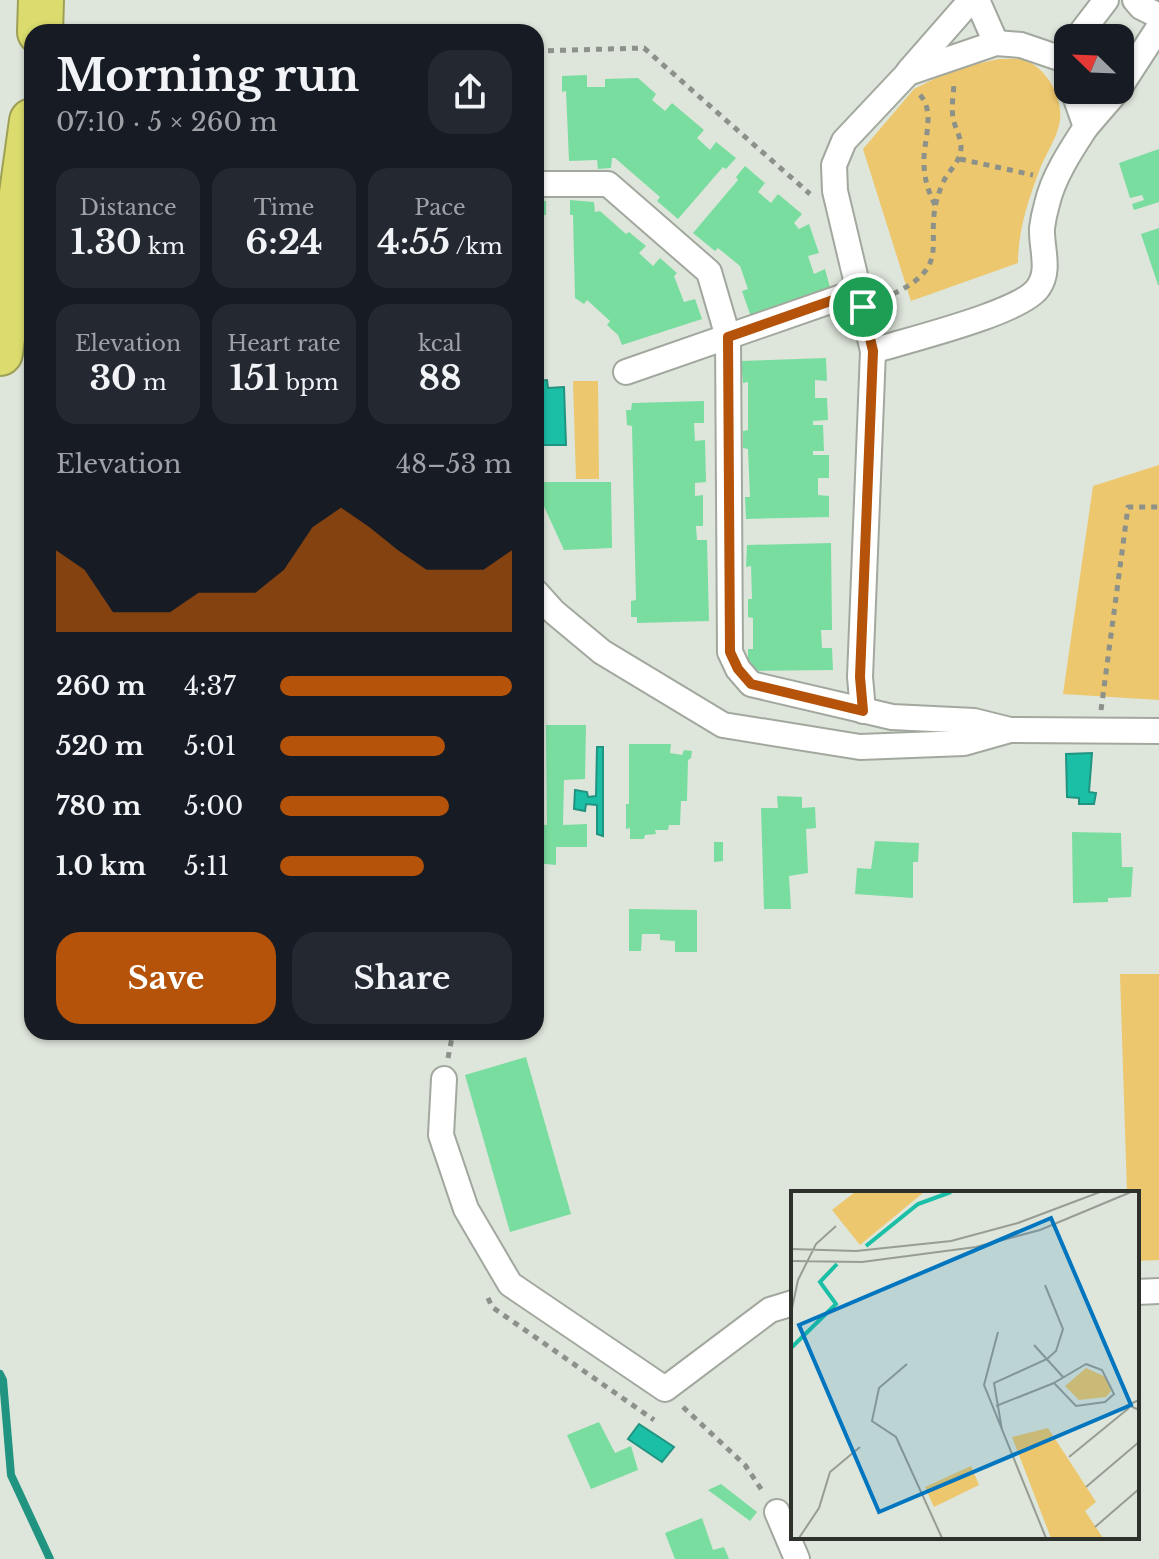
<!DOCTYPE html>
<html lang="en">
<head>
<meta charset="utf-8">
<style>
	:root { --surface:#171b24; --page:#242831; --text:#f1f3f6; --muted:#9ea1a6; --accent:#b45309 }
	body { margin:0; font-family:"Libre Baskerville",serif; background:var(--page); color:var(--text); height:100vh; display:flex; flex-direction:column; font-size:30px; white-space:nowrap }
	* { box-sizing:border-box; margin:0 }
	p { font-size:26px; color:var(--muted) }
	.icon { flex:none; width:44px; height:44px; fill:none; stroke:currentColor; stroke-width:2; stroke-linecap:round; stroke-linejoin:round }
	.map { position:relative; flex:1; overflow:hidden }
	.drawer { position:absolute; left:24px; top:24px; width:520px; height:1016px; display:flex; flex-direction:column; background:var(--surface); border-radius:24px; box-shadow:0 2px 6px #0004 }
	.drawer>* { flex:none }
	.needle { width:52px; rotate:293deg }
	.tools { position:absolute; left:1054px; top:24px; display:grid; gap:16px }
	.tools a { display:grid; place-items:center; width:80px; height:80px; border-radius:16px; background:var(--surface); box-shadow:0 2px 6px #0004; font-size:40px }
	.pin { position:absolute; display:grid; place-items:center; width:68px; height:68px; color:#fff; margin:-34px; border:4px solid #fff; border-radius:50%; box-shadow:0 2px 8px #0007 }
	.round { display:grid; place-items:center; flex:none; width:84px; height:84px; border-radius:24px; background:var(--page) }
	.summary { display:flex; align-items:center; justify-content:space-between; height:136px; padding:0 32px }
	h1 { font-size:44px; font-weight:800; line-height:60px }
	.metrics { display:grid; grid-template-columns:repeat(3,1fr); gap:12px; height:136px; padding:8px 32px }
	.metrics div { display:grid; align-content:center; border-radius:20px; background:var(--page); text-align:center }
	.metrics b { font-size:34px; font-weight:800 }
	.metrics small { font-size:22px; font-weight:400 }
	.metrics p { font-size:22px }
	.chart { height:224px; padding:16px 32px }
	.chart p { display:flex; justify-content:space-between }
	.chart svg { width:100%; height:144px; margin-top:8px; fill:var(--accent); opacity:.7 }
	.cta { display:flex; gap:16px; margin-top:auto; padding:16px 32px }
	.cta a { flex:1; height:92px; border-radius:24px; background:var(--accent); color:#fff; font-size:32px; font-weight:800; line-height:92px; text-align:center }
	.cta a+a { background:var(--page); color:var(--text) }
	ul { padding:0 32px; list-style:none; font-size:26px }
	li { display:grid; grid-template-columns:128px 96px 1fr; align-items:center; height:60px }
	li i { height:20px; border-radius:10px; background:var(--accent) }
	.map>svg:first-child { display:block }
	.green { fill:#edc76d }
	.water { fill:#1bbfa6; stroke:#219481; stroke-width:2 }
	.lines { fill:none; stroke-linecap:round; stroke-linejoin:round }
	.stream { stroke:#219481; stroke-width:8 }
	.building { fill:#7adda0 }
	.minor-casing { stroke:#a2a89e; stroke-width:28 }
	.motorway-casing { stroke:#9ea056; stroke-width:48 }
	.path { stroke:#8c9189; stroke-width:5; stroke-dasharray:6 6; stroke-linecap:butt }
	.minor { stroke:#fff; stroke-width:24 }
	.motorway { stroke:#dbdc6d; stroke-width:44 }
	.route-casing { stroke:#fff; stroke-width:16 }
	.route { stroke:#b45309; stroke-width:10 }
	.inset-river { fill:none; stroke:#1bbfa6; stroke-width:4 }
	.inset-road { fill:none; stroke:#989d94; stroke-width:2 }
	.view { fill:#0275bf; fill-opacity:0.15; stroke:#0275bf; stroke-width:4 }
	.inset-edge { fill:none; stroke:#2e302c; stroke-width:4 }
</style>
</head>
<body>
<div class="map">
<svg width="1159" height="1559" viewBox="0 0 1159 1559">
	<rect width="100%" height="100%" fill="#dee5da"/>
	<!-- green -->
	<g class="green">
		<path d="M999,59c7,0 18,-1 25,1 22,7 39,37 36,60 -2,16 -13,32 -19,46 -12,32 -23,63 -23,97l-107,38 -48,-152 51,-60 40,-20z"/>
		<path d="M573,381h25l1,98h-23z"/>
		<path d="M1159,465v235l-96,-6 30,-208z"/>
		<path d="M1120,974h39v286l-22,1v-68h-10z"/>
	</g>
	<!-- water -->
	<g class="water">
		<path d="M547,380l1,8 16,-1 2,58h-28l-2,-44 5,-1v-5l-5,-1v-13z"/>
		<path d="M597,747h6v89l-6,-2v-29l-11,-1 -1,7 -11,-2 1,-19 12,2 1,5 8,-1z"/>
		<path d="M1092,753l-3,39 7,1 -2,11h-15v-6l-12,-1 -1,-43z"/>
		<path d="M639,1424l35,23 -12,15 -34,-23z"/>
	</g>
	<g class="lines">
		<!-- stream -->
		<path class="stream" d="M0,1374l3,6 8,95 39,84"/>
	</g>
	<!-- building -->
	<g class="building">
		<path d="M587,75v12h18v-8l33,-1 18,16 -4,6 13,11 7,-8 32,27 -7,8 13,12 6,-8 20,16 -10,11 -3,-2 -45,52 -21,-18 3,-4 -45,-39h-3l-1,10 -13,1 -1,-9 -28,1 -3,-70 -4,1v-16z"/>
		<path d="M1159,149v53l-25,8 -2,-6 12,-4 -2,-5 -12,3 -11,-35z"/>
		<path d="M745,166l20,17 -7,9 13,11 7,-9 24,20 -8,9 5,6 10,-5 10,29 -11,3 6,18 11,-5 6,22 -80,26 -9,-26 6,-2 -8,-23 -22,-18 -3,3 -22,-18 45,-53 -2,-3z"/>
		<path d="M570,200l24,2 1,10 5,-1 26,23 3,-2 17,14 -7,7 14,13 7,-8 17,15 -3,3 10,26 11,-3 7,20 -80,26 -4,-10 -11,-10 3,-4 -23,-21 -3,4 -9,-6 -2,-83h-3z"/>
		<path d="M536,201h10v14h-3l1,70h-8z"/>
		<path d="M1159,228v57h-1l-17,-51z"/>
		<path d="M826,358l1,23 -12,-1v18h12l1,22 -15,1v4h10l1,26h-11v4h16v23h-11v17l11,1v21l-83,2 -1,-22h5l-2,-48 -5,-1v-17l5,-1v-48l-5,1 -2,-22z"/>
		<path d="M704,401v22h-10l1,18 10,-1 1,42 -11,1v13l8,-1v31h-7l1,14h10l2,81 -72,2v-6h-6v-16l5,-1 -4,-174 -5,-1 -1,-15h5l1,-7z"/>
		<path d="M536,482h75l1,66 -48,2 -28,-61z"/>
		<path d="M831,543l1,87h-11l1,18h10l1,22 -85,1v-22h5v-31l-5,-1v-18h4l-1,-33 -5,1 1,-22z"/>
		<path d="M546,725h40l-1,54 -21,1 -1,45 24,-1v23h-31v18l-20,-2v-39l11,1z"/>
		<path d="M629,744h42l-1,9 12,2 2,-5 8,1 -1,7 -3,2 -1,41h-6l-1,24h-11l-1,5h-13l1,4 -11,1 -1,4h-14v-11l-4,1v-25h3z"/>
		<path d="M777,796l25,1v11l13,-1 1,21 -10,1 2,44 -19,3 2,33h-27l-3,-101h17z"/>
		<path d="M1072,832l49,1 1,34h11l-2,30 -23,1v4l-35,1z"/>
		<path d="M875,841l44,2 -1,19h-5v36l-58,-4 2,-26 14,1z"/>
		<path d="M714,842h9v19l-9,1z"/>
		<path d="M629,909l68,1v42h-22v-11l-15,-1v-6h-18l-1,17h-12z"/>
		<path d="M526,1057l45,157 -61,18 -45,-157z"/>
		<path d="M599,1422l16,31 16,-7 7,24 -47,19 -24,-54z"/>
		<path d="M721,1484l36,28 -7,9 -42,-31z"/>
		<path d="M702,1518l11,32 11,-3 5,12h-54l-10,-26z"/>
	</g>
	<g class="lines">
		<defs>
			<g id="minor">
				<path d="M977,0l19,43"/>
				<path d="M1135,0l6,7 18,9"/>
				<path d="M1077,38l29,-38"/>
				<path d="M1062,59l-41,-14 -25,-2 -88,30 -64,68 -10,24 1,26 38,160c34,-11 148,-38 165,-63 13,-18 3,-40 4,-60 1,-8 3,-17 5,-24 6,-27 24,-54 39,-77l-13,-37"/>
				<path d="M909,71l62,-71"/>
				<path d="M1120,87l39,-60"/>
				<path d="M1086,127l32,-37"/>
				<path d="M536,184h72l101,88 19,65 2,315 8,17 13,15 141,33 82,4 36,9"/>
				<path d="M626,372l233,-81"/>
				<path d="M536,592l18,20 48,40 121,73 137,22 104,-4 46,-13 149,1"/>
				<path d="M863,711l-3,-34 13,-326"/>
				<path d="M444,1079l-3,56 25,74 44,75 155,105 105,-79 23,-7"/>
				<path d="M1137,1292l22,-1"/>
				<path d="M777,1512l20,47"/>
			</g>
			<g id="motorway">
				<path d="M40,32l1,-32"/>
				<path d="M0,353l32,-232"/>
			</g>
		</defs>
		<!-- minor casing -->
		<use href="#minor" class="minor-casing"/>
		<!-- motorway casing -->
		<use href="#motorway" class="motorway-casing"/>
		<!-- path -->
		<g class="path">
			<path d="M536,51l108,-3 166,146"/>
			<path d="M920,95c16,17 3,47 4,67 0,16 4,29 11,43"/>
			<path d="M960,159l73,16"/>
			<path d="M882,299c81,-34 35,-57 60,-114 5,-14 19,-22 19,-38 0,-10 -6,-19 -8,-29 -2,-12 1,-26 1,-37"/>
			<path d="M1101,710l27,-203h31"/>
			<path d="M448,1058l5,-26"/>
			<path d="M488,1298l4,9 162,113"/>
			<path d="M683,1407l62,58 18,27"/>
		</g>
		<!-- minor -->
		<use href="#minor" class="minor"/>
		<!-- motorway -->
		<use href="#motorway" class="motorway"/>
	</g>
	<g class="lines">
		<defs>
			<path id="route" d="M859,291l14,60 -13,326 3,34 -112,-27 -13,-15 -8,-17 -2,-315z"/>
		</defs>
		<!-- route casing -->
		<use href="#route" class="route-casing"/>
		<!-- route -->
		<use href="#route" class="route"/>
	</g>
	<!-- overview -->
	<g transform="translate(791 1191)">
		<rect width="348" height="348" fill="#dee5da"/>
		<path d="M64,1h69l-64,53 -28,-35zM295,177l20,9 5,14 -5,6 -27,3 -14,-14zM257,237l48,74 -11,9 18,27h-52l-39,-101zM180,275l8,19 -45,22 -9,-20z" fill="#edc76d"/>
		<path class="inset-river" d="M75,55l52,-42 33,-12M0,157l45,-44 -16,-22 17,-18"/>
		<path class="inset-road" d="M0,58l65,2 95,-10 67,-18 82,-31M0,70l71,1 114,-15 64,-17 91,-38M0,122l7,-33 18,-36 20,-18M207,141l-14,53 62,153M243,154l29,32M116,173l-28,24 -7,33 24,16 46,101M295,173l16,6 12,24 -9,8 -29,4 -22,-23zM348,209l-11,5 11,5M205,215l58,-23M211,239l-8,-47 53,-24 9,-8 7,-22 -18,-44M278,266l60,-49M295,296l53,-45M304,336l44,-38M8,347l20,-30 11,-36 30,-25"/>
		<path class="view" d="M260,27l80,187 -252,107 -80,-187z"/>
		<rect width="348" height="348" class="inset-edge"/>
	</g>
</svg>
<div class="tools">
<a><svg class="needle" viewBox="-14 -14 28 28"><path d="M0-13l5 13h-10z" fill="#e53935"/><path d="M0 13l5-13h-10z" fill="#9ea1a6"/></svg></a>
</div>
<div class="pin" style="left:863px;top:307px;background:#1e9e55"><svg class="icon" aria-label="arrive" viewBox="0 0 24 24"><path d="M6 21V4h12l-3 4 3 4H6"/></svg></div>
<section class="drawer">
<div class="summary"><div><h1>Morning run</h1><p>07:10 · 5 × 260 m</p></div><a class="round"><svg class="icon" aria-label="share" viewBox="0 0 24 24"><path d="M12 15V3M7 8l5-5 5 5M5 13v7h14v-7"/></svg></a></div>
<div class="metrics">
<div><p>Distance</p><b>1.30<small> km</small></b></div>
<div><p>Time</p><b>6:24</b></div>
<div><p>Pace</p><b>4:55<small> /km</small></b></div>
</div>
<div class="metrics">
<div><p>Elevation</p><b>30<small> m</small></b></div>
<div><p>Heart rate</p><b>151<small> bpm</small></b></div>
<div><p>kcal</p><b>88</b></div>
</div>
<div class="chart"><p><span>Elevation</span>48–53 m</p>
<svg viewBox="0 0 160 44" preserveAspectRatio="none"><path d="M0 44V19L10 25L20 38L30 38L40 38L50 32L60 32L70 32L80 25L90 12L100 6L110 12L120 19L130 25L140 25L150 25L160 19V44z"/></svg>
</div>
<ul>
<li><b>260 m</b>4:37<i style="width:100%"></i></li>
<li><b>520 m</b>5:01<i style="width:71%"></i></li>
<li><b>780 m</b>5:00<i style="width:73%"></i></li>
<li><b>1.0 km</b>5:11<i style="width:62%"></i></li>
</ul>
<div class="cta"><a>Save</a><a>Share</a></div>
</section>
</div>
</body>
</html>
